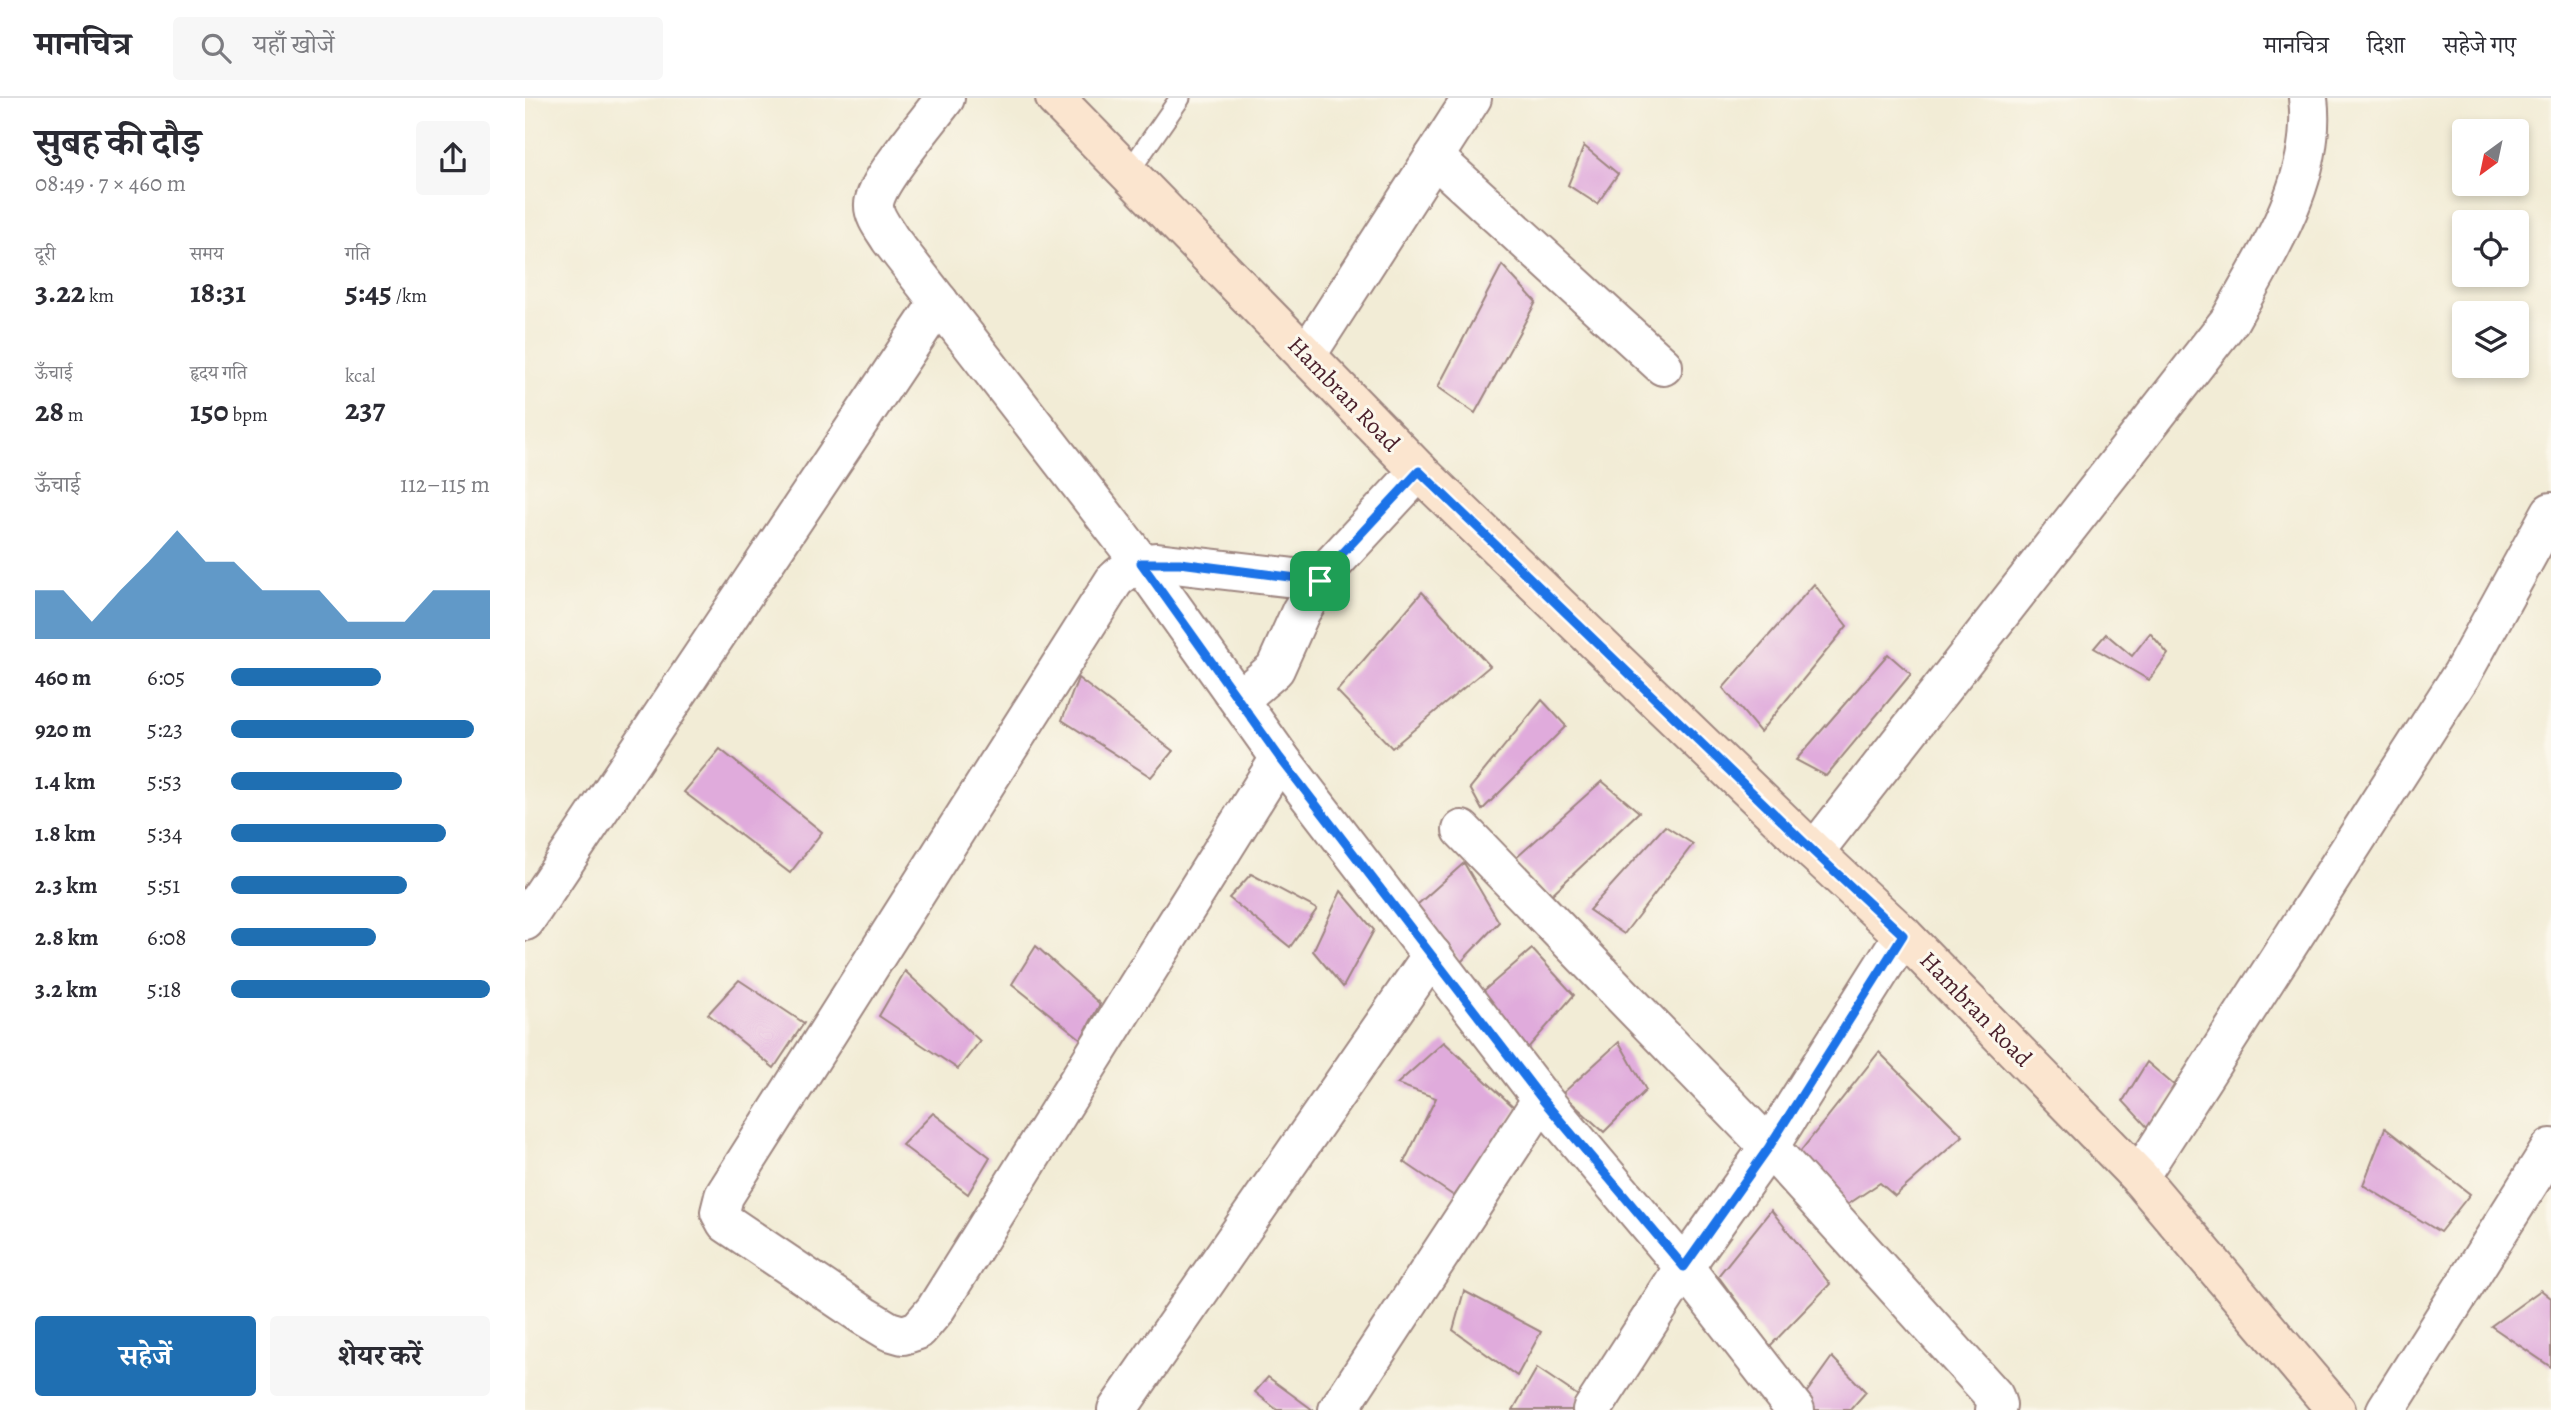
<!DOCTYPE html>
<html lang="hi">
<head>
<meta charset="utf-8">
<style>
	:root { --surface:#fff; --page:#f7f7f7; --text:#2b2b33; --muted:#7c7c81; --line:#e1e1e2; --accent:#1f6fb2 }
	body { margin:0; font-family:Alegreya,"Noto Serif Devanagari",serif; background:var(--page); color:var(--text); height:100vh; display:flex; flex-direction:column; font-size:26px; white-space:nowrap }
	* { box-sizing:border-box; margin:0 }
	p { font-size:23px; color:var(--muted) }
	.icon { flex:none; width:38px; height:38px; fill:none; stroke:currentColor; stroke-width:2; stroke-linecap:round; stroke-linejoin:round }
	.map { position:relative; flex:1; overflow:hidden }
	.sheet { display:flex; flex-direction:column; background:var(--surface); width:525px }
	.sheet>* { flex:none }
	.needle { width:46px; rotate:213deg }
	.buttons { position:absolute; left:1927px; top:21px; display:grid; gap:14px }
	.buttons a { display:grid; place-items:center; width:77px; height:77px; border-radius:7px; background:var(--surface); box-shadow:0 4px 10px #0003; font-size:35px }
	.pin { position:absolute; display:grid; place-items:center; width:60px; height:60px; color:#fff; margin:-30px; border-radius:14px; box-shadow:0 4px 10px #0006 }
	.round { display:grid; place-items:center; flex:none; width:74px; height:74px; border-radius:7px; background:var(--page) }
	.summary { display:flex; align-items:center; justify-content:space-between; height:119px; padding:0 35px }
	h1 { font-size:38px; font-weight:700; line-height:52px }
	.stats { display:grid; grid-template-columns:repeat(3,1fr); gap:10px; height:119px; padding:7px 35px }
	.stats div { display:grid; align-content:center }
	.stats b { font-size:30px; font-weight:700 }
	.stats small { font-size:19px; font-weight:400 }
	.stats p { font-size:19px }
	.chart { height:196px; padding:14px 35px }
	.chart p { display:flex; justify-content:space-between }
	.chart svg { width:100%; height:126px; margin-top:7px; fill:var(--accent); opacity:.7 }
	.action { display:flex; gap:14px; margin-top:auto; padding:14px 35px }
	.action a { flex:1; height:80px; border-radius:7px; background:var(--accent); color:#fff; font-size:28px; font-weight:700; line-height:80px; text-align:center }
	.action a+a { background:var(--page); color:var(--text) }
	ul { padding:0 35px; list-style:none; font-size:23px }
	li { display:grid; grid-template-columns:112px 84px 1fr; align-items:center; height:52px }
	li i { height:18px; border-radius:9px; background:var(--accent) }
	header { display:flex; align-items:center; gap:42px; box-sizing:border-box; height:98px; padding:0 35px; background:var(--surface); border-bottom:2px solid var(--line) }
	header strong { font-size:33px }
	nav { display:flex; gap:38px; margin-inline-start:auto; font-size:24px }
	.search { width:490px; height:63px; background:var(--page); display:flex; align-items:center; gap:18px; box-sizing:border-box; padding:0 24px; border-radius:7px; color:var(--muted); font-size:26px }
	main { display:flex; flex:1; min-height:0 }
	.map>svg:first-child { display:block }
	.building { fill:#e0abdc }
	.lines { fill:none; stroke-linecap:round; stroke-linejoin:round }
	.lane-casing { stroke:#9e8680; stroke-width:23 }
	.street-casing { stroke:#9e8680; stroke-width:42 }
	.secondary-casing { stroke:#9e8680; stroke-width:42 }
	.lane { stroke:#fff; stroke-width:19 }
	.street { stroke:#fff; stroke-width:38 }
	.secondary { stroke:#fbe5cf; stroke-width:38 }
	.route-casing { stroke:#fff; stroke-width:14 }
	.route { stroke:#1a73e8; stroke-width:9 }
	.labels { text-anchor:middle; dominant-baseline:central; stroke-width:6; stroke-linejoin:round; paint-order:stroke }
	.street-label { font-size:24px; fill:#4a1f2b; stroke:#fbf7ec }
</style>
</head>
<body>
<header>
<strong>मानचित्र</strong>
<div class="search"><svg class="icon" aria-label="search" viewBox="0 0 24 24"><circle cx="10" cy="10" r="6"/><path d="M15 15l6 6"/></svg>यहाँ खोजें</div>
<nav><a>मानचित्र</a><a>दिशा</a><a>सहेजे गए</a></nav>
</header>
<main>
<section class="sheet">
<div class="summary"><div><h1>सुबह की दौड़</h1><p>08:49 · 7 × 460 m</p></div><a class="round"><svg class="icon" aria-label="share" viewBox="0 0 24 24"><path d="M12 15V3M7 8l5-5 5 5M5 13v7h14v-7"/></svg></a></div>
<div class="stats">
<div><p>दूरी</p><b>3.22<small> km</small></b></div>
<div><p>समय</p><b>18:31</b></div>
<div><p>गति</p><b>5:45<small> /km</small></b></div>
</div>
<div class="stats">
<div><p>ऊँचाई</p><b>28<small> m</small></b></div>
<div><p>हृदय गति</p><b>150<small> bpm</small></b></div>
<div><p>kcal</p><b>237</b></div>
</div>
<div class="chart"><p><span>ऊँचाई</span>112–115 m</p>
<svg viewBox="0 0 160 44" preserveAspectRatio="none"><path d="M0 44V27L10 27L20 38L30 27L40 17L50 6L60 17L70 17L80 27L90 27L100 27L110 38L120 38L130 38L140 27L150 27L160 27V44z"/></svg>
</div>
<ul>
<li><b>460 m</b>6:05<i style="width:58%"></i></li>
<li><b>920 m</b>5:23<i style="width:94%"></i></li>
<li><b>1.4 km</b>5:53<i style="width:66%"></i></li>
<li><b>1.8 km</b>5:34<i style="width:83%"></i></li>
<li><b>2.3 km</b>5:51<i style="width:68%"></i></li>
<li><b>2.8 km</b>6:08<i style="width:56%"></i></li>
<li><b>3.2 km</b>5:18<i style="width:100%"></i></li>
</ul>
<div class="action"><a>सहेजें</a><a>शेयर करें</a></div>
</section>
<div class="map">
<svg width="2026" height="1312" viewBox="0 0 2026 1312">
	<rect width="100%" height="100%" fill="#fbf7ec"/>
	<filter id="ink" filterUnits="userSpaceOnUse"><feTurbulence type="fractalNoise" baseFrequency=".0143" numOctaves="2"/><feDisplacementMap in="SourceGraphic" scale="14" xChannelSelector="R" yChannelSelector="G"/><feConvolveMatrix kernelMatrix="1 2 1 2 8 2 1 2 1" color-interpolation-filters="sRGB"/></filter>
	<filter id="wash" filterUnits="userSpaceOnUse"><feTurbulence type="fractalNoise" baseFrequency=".00686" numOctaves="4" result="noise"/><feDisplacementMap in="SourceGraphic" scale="28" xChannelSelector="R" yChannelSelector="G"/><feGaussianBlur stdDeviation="1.57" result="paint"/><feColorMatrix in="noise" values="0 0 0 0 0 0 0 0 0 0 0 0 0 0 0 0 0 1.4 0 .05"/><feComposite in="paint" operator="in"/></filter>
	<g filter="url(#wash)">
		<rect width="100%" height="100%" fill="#f2ecd6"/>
		<g id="blocks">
			<!-- building -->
			<g class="building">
				<path d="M1059,48l34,28 -21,30 -29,-19z"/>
				<path d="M977,167l34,37 -61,111 -37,-26z"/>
				<path d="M1289,486l33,42 -87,106 -37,-44z"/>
				<path d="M897,494l68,74 -98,82 -55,-57z"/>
				<path d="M1625,535l18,21 -19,26 -55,-32 12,-14 26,22z"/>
				<path d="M1363,556l23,20 -85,102 -30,-16z"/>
				<path d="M553,580l95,73 -22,26 -89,-57z"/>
				<path d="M1017,602l24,26 -84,84 -12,-22z"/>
				<path d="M195,651l102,83 -32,41 -106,-81z"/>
				<path d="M1077,683l37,31 -88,83 -35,-37z"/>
				<path d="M1140,728l28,18 -69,90 -35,-24z"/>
				<path d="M939,765l35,59 -38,40 -44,-57z"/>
				<path d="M726,776l66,35 -27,38 -61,-49z"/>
				<path d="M816,793l33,39 -31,57 -30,-36z"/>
				<path d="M511,848l64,58 -19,35 -69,-55z"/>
				<path d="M1007,851l42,46 -46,53 -47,-55z"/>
				<path d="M380,873l75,70 -22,28 -79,-53z"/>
				<path d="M214,882l65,43 -30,45 -66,-54z"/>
				<path d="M919,944l73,68 -63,86 -50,-34 32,-64 -39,-14z"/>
				<path d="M1094,944l27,48 -42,42 -42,-38z"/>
				<path d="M1354,954l84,84 -68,60 -15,-13 -36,24 -48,-50z"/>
				<path d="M1622,964l29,25 -28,41 -25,-27z"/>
				<path d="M408,1015l57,44 -22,37 -66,-49z"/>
				<path d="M1860,1030l85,66 -30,38 -77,-47z"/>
				<path d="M1246,1112l59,74 -60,62 -52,-70z"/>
				<path d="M2016,1192l10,8v69l-60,-41z"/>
				<path d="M939,1193l77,41 -24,44 -64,-46z"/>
				<path d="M1307,1259l34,35 -16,18h-39l-9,-11z"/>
				<path d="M1012,1270l43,29 -7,13h-60z"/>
				<path d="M743,1279l45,33h-36l-22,-18z"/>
			</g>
		</g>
	</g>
	<g filter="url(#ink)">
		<use href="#blocks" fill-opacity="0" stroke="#9e8680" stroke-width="2"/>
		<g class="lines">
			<defs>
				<path id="lane" d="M603,75l52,-75"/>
				<g id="street">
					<path d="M420,0c-15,21 -69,83 -71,106 -1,12 10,25 16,35l251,324 139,195 262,341 142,168 111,143"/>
					<path d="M909,59l229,209"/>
					<path d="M781,258l166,-258"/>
					<path d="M715,601l35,-30 26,-58 27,-42 91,-98"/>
					<path d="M755,660l-345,552 -17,20 -15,5 -14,-4 -25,-15 -138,-93 -6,-11 4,-16 390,-615c13,-13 24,-18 43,-19l163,19"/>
					<path d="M937,732l307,317 225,249 3,9 -2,5"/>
					<path d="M1289,754l416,-532c37,-67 88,-142 78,-222"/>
					<path d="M0,823l414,-619"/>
					<path d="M1614,1079l323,-503 89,-162"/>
					<path d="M592,1312l315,-455"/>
					<path d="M813,1312l204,-311"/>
					<path d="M1067,1312l92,-143 85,-120 134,-212"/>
					<path d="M1861,1312l165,-262"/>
				</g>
				<path id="secondary" d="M530,0l364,373 395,381 89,83 236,242 197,233"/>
			</defs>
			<!-- lane casing -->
			<use href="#lane" class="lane-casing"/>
			<!-- street casing -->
			<use href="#street" class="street-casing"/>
			<!-- secondary casing -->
			<use href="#secondary" class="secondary-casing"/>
			<!-- lane -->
			<use href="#lane" class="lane"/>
			<!-- street -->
			<use href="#street" class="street"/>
			<!-- secondary -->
			<use href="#secondary" class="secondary"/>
		</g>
	</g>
	<g class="lines" filter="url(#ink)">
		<defs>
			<path id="route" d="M894,373l395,381 89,83 -134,212 -85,120 -142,-168 -262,-341 -139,-195h39l140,18 8,-12z"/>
		</defs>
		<!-- route casing -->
		<use href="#route" class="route-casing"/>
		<!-- route -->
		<use href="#route" class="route"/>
	</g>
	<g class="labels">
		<!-- street labels -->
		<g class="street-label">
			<text transform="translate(819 296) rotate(46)">Hambran Road</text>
			<text transform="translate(1451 911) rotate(46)">Hambran Road</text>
		</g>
	</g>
</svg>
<div class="buttons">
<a><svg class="needle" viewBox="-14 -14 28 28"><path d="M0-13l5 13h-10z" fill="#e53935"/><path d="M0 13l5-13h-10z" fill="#7c7c81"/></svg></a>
<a><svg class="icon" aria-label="locate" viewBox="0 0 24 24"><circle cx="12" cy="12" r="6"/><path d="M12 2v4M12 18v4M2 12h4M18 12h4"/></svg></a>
<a><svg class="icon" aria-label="layers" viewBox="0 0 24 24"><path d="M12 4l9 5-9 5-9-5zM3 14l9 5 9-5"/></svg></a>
</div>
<div class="pin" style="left:795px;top:483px;background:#1e9e55"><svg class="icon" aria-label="arrive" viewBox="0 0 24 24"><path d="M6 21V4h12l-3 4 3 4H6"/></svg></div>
</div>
</main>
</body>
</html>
